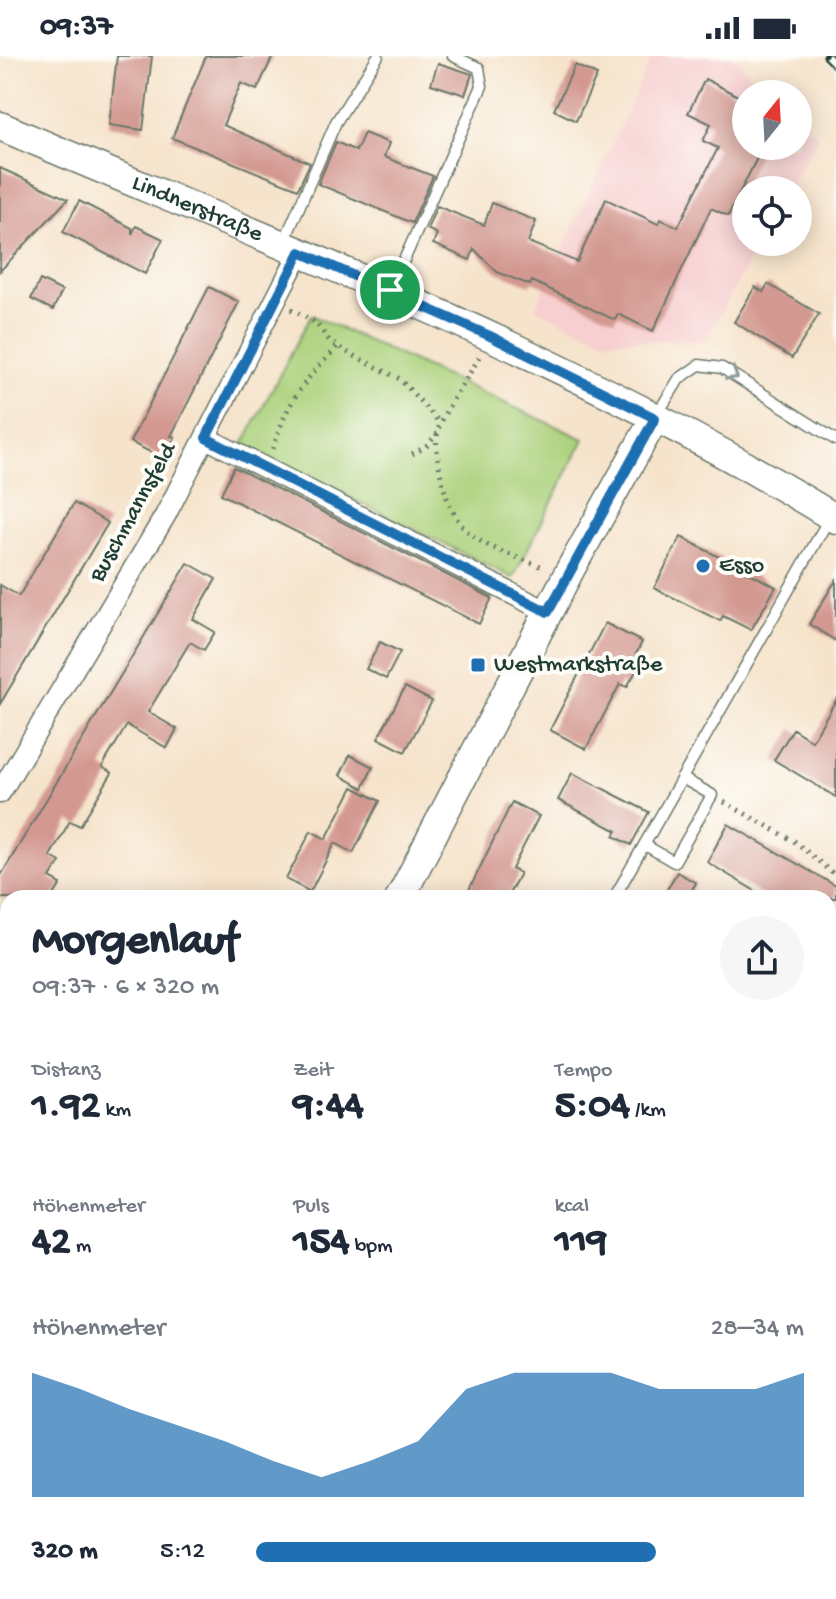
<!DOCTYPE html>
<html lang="de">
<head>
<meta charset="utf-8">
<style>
	:root { --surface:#fff; --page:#f6f6f7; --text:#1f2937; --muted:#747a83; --accent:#1f6fb2 }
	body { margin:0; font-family:"Gochi Hand",sans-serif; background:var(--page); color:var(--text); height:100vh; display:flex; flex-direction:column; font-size:30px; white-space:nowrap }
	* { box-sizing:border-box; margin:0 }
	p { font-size:26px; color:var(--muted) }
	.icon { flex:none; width:44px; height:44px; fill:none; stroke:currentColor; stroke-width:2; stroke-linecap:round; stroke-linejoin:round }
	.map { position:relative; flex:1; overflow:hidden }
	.sheet { position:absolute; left:0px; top:834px; width:836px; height:710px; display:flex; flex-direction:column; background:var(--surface); border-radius:24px 24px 0 0; box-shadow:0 4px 20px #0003 }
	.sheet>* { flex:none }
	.needle { width:52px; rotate:18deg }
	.buttons { position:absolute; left:732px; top:24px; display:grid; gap:16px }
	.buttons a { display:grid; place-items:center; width:80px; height:80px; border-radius:50%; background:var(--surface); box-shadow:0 4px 20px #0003; font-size:40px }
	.pin { position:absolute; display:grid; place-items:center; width:68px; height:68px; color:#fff; margin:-34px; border:4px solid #fff; border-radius:50%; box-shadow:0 2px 8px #0007 }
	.round { display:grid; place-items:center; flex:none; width:84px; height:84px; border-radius:42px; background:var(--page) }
	.summary { display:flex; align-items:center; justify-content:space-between; height:136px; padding:0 32px }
	h1 { font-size:44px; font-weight:800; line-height:60px }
	.metrics { display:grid; grid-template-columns:repeat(3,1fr); gap:12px; height:136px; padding:8px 32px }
	.metrics div { display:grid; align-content:center }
	.metrics b { font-size:40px; font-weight:800 }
	.metrics small { font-size:22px; font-weight:400 }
	.metrics p { font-size:22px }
	.chart { height:224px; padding:16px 32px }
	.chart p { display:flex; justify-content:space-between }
	.chart svg { width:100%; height:144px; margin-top:8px; fill:var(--accent); opacity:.7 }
	ul { padding:0 32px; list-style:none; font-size:26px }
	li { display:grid; grid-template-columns:128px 96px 1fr; align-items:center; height:60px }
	li i { height:20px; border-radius:10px; background:var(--accent) }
	.status { display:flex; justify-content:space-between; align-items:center; height:56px; padding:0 40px; background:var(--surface); direction:ltr }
	.status svg { height:22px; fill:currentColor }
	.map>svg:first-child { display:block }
	.built { fill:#f7cfd0 }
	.industrial { fill:#d2bdc5 }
	.green { fill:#acd17b; stroke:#668758; stroke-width:2 }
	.building { fill:#d39991 }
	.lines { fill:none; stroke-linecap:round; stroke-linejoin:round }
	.lane-casing { stroke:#6a7769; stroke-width:13 }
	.street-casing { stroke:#6a7769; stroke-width:23 }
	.secondary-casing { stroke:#6a7769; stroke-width:31 }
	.path { stroke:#6a7769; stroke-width:5; stroke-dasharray:2 6; stroke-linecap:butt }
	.lane { stroke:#fff; stroke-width:10 }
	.street { stroke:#fff; stroke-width:20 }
	.secondary { stroke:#fff; stroke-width:28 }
	.rail-casing { stroke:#1f3d34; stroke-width:9 }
	.rail { stroke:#fdfcf7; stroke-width:6; stroke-dasharray:18; stroke-linecap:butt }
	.oneway { stroke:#8f9e9a }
	.route-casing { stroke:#fff; stroke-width:16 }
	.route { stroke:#1f6fb2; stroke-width:10 }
	.poi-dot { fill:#1f6fb2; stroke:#fdfcf7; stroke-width:3 }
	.labels { text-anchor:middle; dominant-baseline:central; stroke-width:8; stroke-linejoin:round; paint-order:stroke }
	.street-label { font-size:24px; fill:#1f3d34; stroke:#fdfcf7 }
	.poi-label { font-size:24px; fill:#1f3d34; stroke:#fdfcf7; text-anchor:start }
</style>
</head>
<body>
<div class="status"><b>09:37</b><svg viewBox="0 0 49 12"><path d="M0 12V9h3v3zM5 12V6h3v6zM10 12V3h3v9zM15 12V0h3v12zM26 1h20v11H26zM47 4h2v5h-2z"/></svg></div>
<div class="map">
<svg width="836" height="1543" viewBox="0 0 836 1543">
	<rect width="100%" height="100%" fill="#fdfcf7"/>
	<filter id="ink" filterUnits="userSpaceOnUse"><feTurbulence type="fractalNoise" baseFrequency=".0125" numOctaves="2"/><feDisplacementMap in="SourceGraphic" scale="16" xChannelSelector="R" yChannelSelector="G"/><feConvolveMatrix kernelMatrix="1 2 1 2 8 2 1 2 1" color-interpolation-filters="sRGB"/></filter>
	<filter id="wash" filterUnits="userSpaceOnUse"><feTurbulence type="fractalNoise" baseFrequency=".006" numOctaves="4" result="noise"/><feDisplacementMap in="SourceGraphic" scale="32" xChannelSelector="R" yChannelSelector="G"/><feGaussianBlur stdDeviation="1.8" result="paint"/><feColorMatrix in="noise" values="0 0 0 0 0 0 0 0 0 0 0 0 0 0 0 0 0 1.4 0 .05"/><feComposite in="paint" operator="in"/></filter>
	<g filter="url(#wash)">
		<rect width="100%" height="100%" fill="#f6e3cb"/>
		<!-- built -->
		<g class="built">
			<path d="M653,0h78l41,38h-26v52h52v-28l20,18 -30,54h-42v52h14l-55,99 -100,-1 -70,-31z"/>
			<path d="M836,839v160l-7,11 -1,-167 4,2z"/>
		</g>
		<!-- industrial -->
		<path class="industrial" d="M836,1180v363h-205l4,-7h193v-342z"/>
		<!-- green -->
		<g class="green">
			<path d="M311,259l273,124 -71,139 -270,-133z"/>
			<path d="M836,999v181l-8,14v-184z"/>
			<path d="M331,1536h304l-4,7h-304z"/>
		</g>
		<g id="blocks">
			<!-- building -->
			<g class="building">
				<path d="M117,0h35l-9,74 -34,-5z"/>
				<path d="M206,0h67l-16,34 -16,-7 -18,42 87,38 -12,26 -126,-51z"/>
				<path d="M438,7l34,11 -7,21 -34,-11z"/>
				<path d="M575,9l22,10 -21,46 -22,-11z"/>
				<path d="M705,23l41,21v46h17l-35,70 -17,-8 -58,123 -35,-17 -3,6 -83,-39 -2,4 -33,-13 -23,-23 -4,11 -37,-16 4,-10 -10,-5 10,-23 47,19 8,-22 44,18 -8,21 49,20 29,-63 52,25 2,-5 18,8 40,-79 -15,-7 8,-17 -23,-11z"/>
				<path d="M364,77l25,10 -5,14 49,19 -21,47 -94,-39 18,-42 20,9z"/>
				<path d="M0,112l68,31 -68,72z"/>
				<path d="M79,145l53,27v6l4,-8 27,13 -18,35 -82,-42z"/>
				<path d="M40,224l22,11 -9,19 -22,-11z"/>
				<path d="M768,228l51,30 -27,44 -58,-36 21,-35 8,5z"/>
				<path d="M209,231l30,15 -68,134 4,1 -11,22 -34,-17z"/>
				<path d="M234,411l258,131 -13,26 -258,-130z"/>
				<path d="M74,447l34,20 -108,181v-119l19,11z"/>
				<path d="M681,481l95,50 -25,43 -28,-14 -3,5 -66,-33z"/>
				<path d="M188,507l28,16 -23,40 22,13 -11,18 -14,-8 -42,70 29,17 -10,19 -40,-23 -25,42 10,6 -32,53 -10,-5 -20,35 10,6 -10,16 11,6 -9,14h-52v-21z"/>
				<path d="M836,524v61l-27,-17z"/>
				<path d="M605,567l37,19 -12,25 6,4 -9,16 -7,-3 -34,65 -36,-19z"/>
				<path d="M380,586l20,10 -14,27 -20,-10z"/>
				<path d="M405,631l27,14 -27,51 -27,-14z"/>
				<path d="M836,644v97l-62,-37 19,-31 19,12z"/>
				<path d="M350,699l23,12 -10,21 -23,-13z"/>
				<path d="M572,717l77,39 -18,33 -17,-9 3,-5 -59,-31z"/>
				<path d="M353,731l27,14 -27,52 -18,-10 -25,49 -24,-13 25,-48 15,8z"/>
				<path d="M512,746l27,14 -27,53 8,4 -13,25h-42z"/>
				<path d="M728,768l108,62v12h-69l-60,-36z"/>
				<path d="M677,816l19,11 -9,15h-25z"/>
			</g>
		</g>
	</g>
	<g filter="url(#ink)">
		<use href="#blocks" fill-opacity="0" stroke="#6a7769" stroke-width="2"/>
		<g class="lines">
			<defs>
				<g id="lane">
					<path d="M284,186l52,-120 42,-66"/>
					<path d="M391,233l91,-203 -3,-18 -26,-12"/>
					<path d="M656,360l23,-37 20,-14 23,3 114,72"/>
					<path d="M645,789l29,17 38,-67 -30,-17"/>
					<path d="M614,842l216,-381"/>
				</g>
				<g id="street">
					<path d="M206,382l342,174"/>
					<path d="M0,737l165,-277 135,-264"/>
					<path d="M0,1422l8,4"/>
				</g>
				<g id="secondary">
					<path id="s1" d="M0,70c283,121 573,231 836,393"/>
					<path d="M400,842l170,-328 85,-152"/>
					<path d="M31,1543l3,-7"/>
				</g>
			</defs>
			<!-- lane casing -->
			<use href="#lane" class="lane-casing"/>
			<!-- street casing -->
			<use href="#street" class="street-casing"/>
			<!-- secondary casing -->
			<use href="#secondary" class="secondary-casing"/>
			<!-- path -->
			<g class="path">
				<path d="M291,253l24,13 14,18 14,10 57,29 40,44"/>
				<path d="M479,301c-10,20 -34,51 -40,70 -5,14 -1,34 2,49 14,66 45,69 102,91"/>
				<path d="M273,393c14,-48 30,-67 65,-103"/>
				<path d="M412,398l14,-7 12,-14"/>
				<path d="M724,746l70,39 42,35"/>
				<path d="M828,1142l8,-14"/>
				<path d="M828,1170l8,2"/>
				<path d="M441,1543l4,-7"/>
			</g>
			<!-- lane -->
			<use href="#lane" class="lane"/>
			<!-- street -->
			<use href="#street" class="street"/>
			<!-- secondary -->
			<use href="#secondary" class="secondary"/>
			<defs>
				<path id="rail" d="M827,0l9,9"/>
			</defs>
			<!-- rail casing -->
			<use href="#rail" class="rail-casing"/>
			<!-- rail -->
			<use href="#rail" class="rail"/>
		</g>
		<!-- one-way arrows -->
		<defs><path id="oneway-chevron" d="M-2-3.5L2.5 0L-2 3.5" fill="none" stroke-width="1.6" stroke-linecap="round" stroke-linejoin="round" transform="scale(2)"/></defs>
		<use class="oneway" href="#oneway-chevron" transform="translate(733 319) rotate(31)"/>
	</g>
	<g class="lines" filter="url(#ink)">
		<defs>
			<path id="route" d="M300,196l190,84 165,82 -107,194 -342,-174z"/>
		</defs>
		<!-- route casing -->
		<use href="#route" class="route-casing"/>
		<!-- route -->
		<use href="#route" class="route"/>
	</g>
	<!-- markers -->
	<g class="poi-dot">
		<circle cx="703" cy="510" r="8"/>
		<rect x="470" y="601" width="16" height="16" rx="4"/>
	</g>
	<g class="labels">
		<!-- street labels -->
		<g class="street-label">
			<text stroke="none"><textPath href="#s1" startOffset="214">Lindnerstraße</textPath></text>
			<text transform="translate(134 457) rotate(-61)">Buschmannsfeld</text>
		</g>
		<!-- poi labels -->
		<g class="poi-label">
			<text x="719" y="510">Esso</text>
			<text x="494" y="609">Westmarkstraße</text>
		</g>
	</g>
</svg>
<div class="buttons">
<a><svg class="needle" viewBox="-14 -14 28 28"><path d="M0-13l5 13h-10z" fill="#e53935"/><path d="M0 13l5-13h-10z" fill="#747a83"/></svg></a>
<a><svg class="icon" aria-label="locate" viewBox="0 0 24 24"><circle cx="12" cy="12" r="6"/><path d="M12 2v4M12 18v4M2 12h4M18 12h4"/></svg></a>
</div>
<div class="pin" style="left:390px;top:234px;background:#1e9e55"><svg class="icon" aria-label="arrive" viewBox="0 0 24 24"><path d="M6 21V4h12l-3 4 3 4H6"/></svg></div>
<section class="sheet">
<div class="summary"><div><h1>Morgenlauf</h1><p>09:37 · 6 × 320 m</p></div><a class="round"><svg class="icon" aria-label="share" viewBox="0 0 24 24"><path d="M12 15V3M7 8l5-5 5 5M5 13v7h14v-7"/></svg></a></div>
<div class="metrics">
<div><p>Distanz</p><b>1.92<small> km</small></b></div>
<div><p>Zeit</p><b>9:44</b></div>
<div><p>Tempo</p><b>5:04<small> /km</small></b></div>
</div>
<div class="metrics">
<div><p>Höhenmeter</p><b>42<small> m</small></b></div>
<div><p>Puls</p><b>154<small> bpm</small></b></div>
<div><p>kcal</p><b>119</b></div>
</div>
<div class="chart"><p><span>Höhenmeter</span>28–34 m</p>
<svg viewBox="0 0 160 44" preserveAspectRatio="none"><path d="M0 44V6L10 11L20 17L30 22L40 27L50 33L60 38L70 33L80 27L90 11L100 6L110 6L120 6L130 11L140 11L150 11L160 6V44z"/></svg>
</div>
<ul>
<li><b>320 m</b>5:12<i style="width:73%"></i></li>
</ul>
</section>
</div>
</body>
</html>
